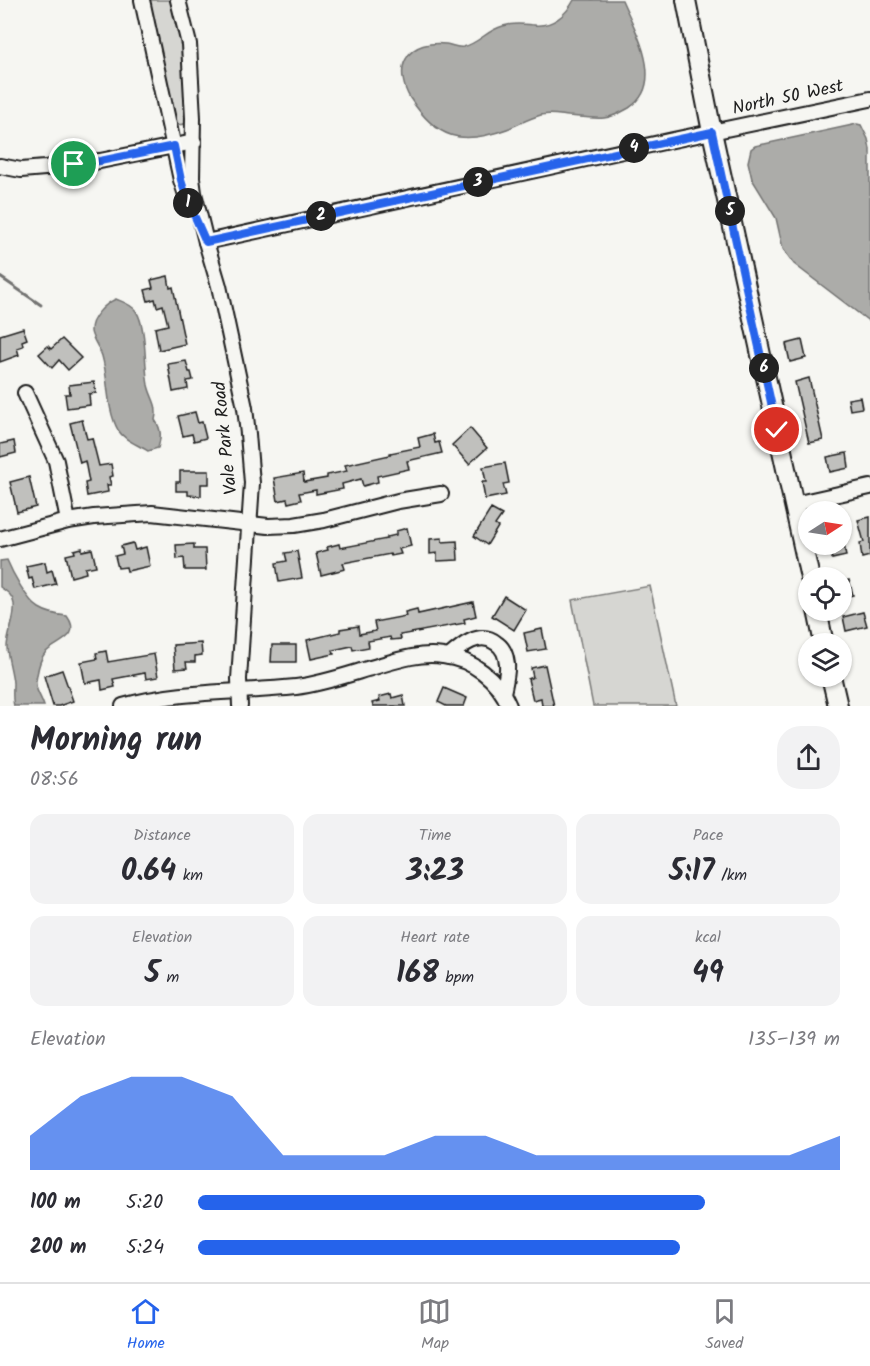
<!DOCTYPE html>
<html lang="en">
<head>
<meta charset="utf-8">
<style>
	:root { --surface:#fff; --page:#f2f2f3; --text:#2b2b33; --muted:#7c7c81; --line:#e1e1e2; --accent:#2563eb }
	body { margin:0; font-family:Kalam,sans-serif; background:var(--page); color:var(--text); height:100vh; display:flex; flex-direction:column; font-size:22px; white-space:nowrap }
	* { box-sizing:border-box; margin:0 }
	p { font-size:20px; color:var(--muted) }
	.icon { flex:none; width:33px; height:33px; fill:none; stroke:currentColor; stroke-width:2; stroke-linecap:round; stroke-linejoin:round }
	.map { position:relative; height:706px; overflow:hidden }
	.details { display:flex; flex-direction:column; background:var(--surface); flex:1 }
	.details>* { flex:none }
	.needle { width:39px; rotate:78deg }
	.fabs { position:absolute; left:798px; top:501px; display:grid; gap:12px }
	.fabs a { display:grid; place-items:center; width:54px; height:54px; border-radius:50%; background:var(--surface); box-shadow:0 2px 4px #0004; font-size:30px }
	.pin { position:absolute; display:grid; place-items:center; width:51px; height:51px; color:#fff; margin:-26px; border:3px solid #fff; border-radius:50%; box-shadow:0 2px 6px #0007 }
	.km { position:absolute; width:30px; height:30px; margin:-15px; border-radius:50%; background:#222; color:#fff; font-size:16px; line-height:30px; text-align:center }
	.round { display:grid; place-items:center; flex:none; width:63px; height:63px; border-radius:24px; background:var(--page) }
	.head { display:flex; align-items:center; justify-content:space-between; height:102px; padding:0 30px }
	h1 { font-size:33px; font-weight:800; line-height:45px }
	.figures { display:grid; grid-template-columns:repeat(3,1fr); gap:9px; height:102px; padding:6px 30px }
	.figures div { display:grid; align-content:center; border-radius:15px; background:var(--page); text-align:center }
	.figures b { font-size:30px; font-weight:800 }
	.figures small { font-size:16px; font-weight:400 }
	.figures p { font-size:16px }
	.chart { height:168px; padding:12px 30px }
	.chart p { display:flex; justify-content:space-between }
	.chart svg { width:100%; height:108px; margin-top:6px; fill:var(--accent); opacity:.7 }
	ul { padding:0 30px; list-style:none; font-size:20px }
	li { display:grid; grid-template-columns:96px 72px 1fr; align-items:center; height:45px }
	li i { height:15px; border-radius:8px; background:var(--accent) }
	.tabs { display:flex; justify-content:space-around; align-items:center; height:84px; border-top:2px solid var(--line); background:var(--surface); font-size:16px; color:var(--muted) }
	.tabs a { display:grid; justify-items:center; gap:3px }
	.tabs .on { color:var(--accent) }
	.map>svg:first-child { display:block }
	.green { fill:#d6d6d2; stroke:#797977; stroke-width:1.5 }
	.water { fill:#acaca9; stroke:#727271; stroke-width:1.5 }
	.lines { fill:none; stroke-linecap:round; stroke-linejoin:round }
	.stream { stroke:#727271; stroke-width:3 }
	.building { fill:#c0c0bd; stroke:#1c1c1c; stroke-width:1.5 }
	.minor-casing { stroke:#1c1c1c; stroke-width:18 }
	.major-casing { stroke:#1c1c1c; stroke-width:22 }
	.minor { stroke:#f6f6f2; stroke-width:14 }
	.major { stroke:#f6f6f2; stroke-width:18 }
	.route-casing { stroke:#fff; stroke-width:12 }
	.route { stroke:#2563eb; stroke-width:8 }
	.labels { text-anchor:middle; dominant-baseline:central; stroke-width:6; stroke-linejoin:round; paint-order:stroke }
	.street-label { font-size:18px; fill:#1c1c1c; stroke:#f6f6f2 }
</style>
</head>
<body>
<div class="map">
<svg width="870" height="706" viewBox="0 0 870 706">
	<rect width="100%" height="100%" fill="#f6f6f2"/>
	<filter id="ink" filterUnits="userSpaceOnUse"><feTurbulence type="fractalNoise" baseFrequency=".0167" numOctaves="2"/><feDisplacementMap in="SourceGraphic" scale="12" xChannelSelector="R" yChannelSelector="G"/><feConvolveMatrix kernelMatrix="1 2 1 2 8 2 1 2 1" color-interpolation-filters="sRGB"/></filter>
	<g filter="url(#ink)">
		<!-- green -->
		<g class="green">
			<path d="M146,0h28l8,25 6,97c-5,3 -9,4 -14,1z"/>
			<path d="M650,586l26,120h-83l-21,-106z"/>
		</g>
		<!-- water -->
		<g class="water">
			<path d="M574,0h48c13,30 45,84 7,108 -7,4 -16,9 -25,10 -11,1 -24,-1 -36,-2 -9,-1 -18,-3 -27,-1 -12,3 -23,10 -34,14 -46,17 -70,10 -97,-31 -6,-10 -11,-27 -4,-39 7,-14 25,-17 40,-15 6,1 11,4 17,3 15,-3 24,-17 40,-21 11,-3 20,-2 31,-1 18,2 32,-10 40,-25z"/>
			<path d="M857,124l4,1 7,14 2,10v173l-76,-58 -11,-15 -7,-31 -24,-39 -4,-17 3,-13 4,-3z"/>
			<path d="M116,299c7,3 15,5 20,12 11,17 8,53 12,74 3,14 11,20 7,35 7,10 6,17 3,28l-10,3c-11,-7 -23,-10 -30,-21 -12,-22 -9,-50 -16,-74 -2,-7 -11,-19 -11,-25 -1,-13 15,-28 25,-32z"/>
			<path d="M7,560c5,12 20,41 32,48 8,5 18,7 28,8 16,22 -11,25 -22,37 -4,5 -7,16 -8,22 -4,15 3,18 7,31h-30c-2,-8 -1,-15 -1,-23 -1,-13 -6,-25 -6,-37 1,-13 9,-30 7,-42 -1,-9 -7,-12 -14,-17v-26z"/>
		</g>
		<g class="lines">
			<!-- stream -->
			<path class="stream" d="M0,277l41,28"/>
		</g>
		<!-- building -->
		<g class="building">
			<path d="M168,276l2,12 3,-1 12,57 -26,6 -4,-22 13,-3 -5,-20 -6,2 -2,-8 -7,2 -3,-11 8,-2 -2,-8z"/>
			<path d="M23,328l4,11 -5,2 1,5 -6,2 2,7 -19,7v-27z"/>
			<path d="M62,339l19,19 -13,12 -9,-10 -7,8 -13,-14 9,-8 3,3z"/>
			<path d="M802,340l4,18 -16,4 -4,-18z"/>
			<path d="M186,361l3,11h2l2,8 -6,1 1,8 -15,3 -5,-28z"/>
			<path d="M809,378l14,62 -14,3 -14,-61z"/>
			<path d="M94,382l2,11 -7,1 1,11 -23,3 -2,-14h5l-1,-9z"/>
			<path d="M860,397l2,11 -12,2 -2,-11z"/>
			<path d="M195,412l3,11 4,-1 4,16 -12,3 -2,-7 -9,2 -5,-20z"/>
			<path d="M82,420l5,19 5,-1 7,28 12,-2 2,12 -4,1 2,8h-4l1,7 -21,4 -2,-13 4,-1 -4,-21 -5,2 -10,-40z"/>
			<path d="M470,428l17,20 -18,16 -17,-19z"/>
			<path d="M433,434l2,9 4,-1 3,11 -35,8 2,8 -32,7 1,6 -15,4 -2,-7 -19,5 1,5 -27,5v-4l-17,3 2,7 -13,3 -1,-4 -9,2 -4,-23 29,-5 1,9 23,-4v-3l20,-4 -2,-6 45,-10v-2l30,-6 -2,-9z"/>
			<path d="M14,441l2,12 -16,4v-13z"/>
			<path d="M847,453l2,15 -19,4 -3,-15z"/>
			<path d="M505,463l4,20 -6,1 3,11 -21,4 -3,-17h4l-3,-15z"/>
			<path d="M180,471h29v13h-8v12l-13,-1v-4h-12v-9h4z"/>
			<path d="M29,477l7,30 -19,5 -7,-30z"/>
			<path d="M491,509l11,6 -7,10 3,2 -11,18 -13,-9z"/>
			<path d="M870,517v39l-8,2 -2,-15 4,-1 -6,-22z"/>
			<path d="M407,528l4,18 -12,3 2,5 -10,2 -1,-2 -47,9 2,6 -24,6 -5,-22 12,-3 -1,-3 12,-3 1,4 47,-9v-2l9,-2v-4z"/>
			<path d="M442,538v4l15,-1 1,19 -21,1v-8l-7,1v-15z"/>
			<path d="M133,543l2,7 11,-3 4,19 -23,5 -1,-4 -8,1 -3,-12 8,-2 -2,-8z"/>
			<path d="M194,544v5h11l1,21h-21l-1,-12 -7,1 -1,-14z"/>
			<path d="M829,544h15l2,12 -14,3z"/>
			<path d="M82,548v3l10,-2 4,17 -11,2 1,5 -15,4 -5,-22 9,-2 -1,-3z"/>
			<path d="M297,551l5,27 -23,4 -3,-19 11,-2 -2,-8z"/>
			<path d="M45,562l2,10 5,-2 4,14 -21,5 -3,-11 -3,1 -3,-13z"/>
			<path d="M849,580l4,15 -11,3v-16z"/>
			<path d="M504,596l22,14 -12,20 -22,-14z"/>
			<path d="M473,602l3,14 -12,3 1,4 -65,12 1,4 -10,1 -1,-3 -22,4 1,6 -16,3 -1,-4 -19,4 1,4 -23,5 -4,-19 33,-8v-3l18,-3 1,8 17,-3 -2,-9 32,-6 -1,-4 12,-3 1,5z"/>
			<path d="M863,612l4,14 -21,5 -3,-14z"/>
			<path d="M542,629l4,20 -18,3 -4,-19z"/>
			<path d="M201,643l1,12 -7,1v6h-9l1,6 -12,1 -2,-24z"/>
			<path d="M272,645h24v17h-25z"/>
			<path d="M106,651l2,11 46,-8 4,23 -12,2 -1,-6 -32,6 2,8 -13,3 -1,-10 -16,3 -4,-21 16,-3 -1,-6z"/>
			<path d="M545,665l9,41h-12l-1,-8 -8,2 -5,-21 5,-2 -2,-9z"/>
			<path d="M62,670l11,31 -14,5h-6l-9,-30z"/>
			<path d="M444,688l23,10 -3,8h-18l-8,-4z"/>
			<path d="M391,694l1,4 11,-3 2,11h-32l-1,-3 8,-2 -1,-4z"/>
		</g>
		<g class="lines">
			<defs>
				<g id="minor">
					<path d="M142,0l39,180 9,27"/>
					<path d="M178,0l11,44 4,74 -1,60 2,15 12,49 13,44 26,122 3,26 4,49 -13,196 1,27"/>
					<path d="M0,166l21,4 24,-2 55,-7 94,-19"/>
					<path d="M206,242l467,-102 197,-41"/>
					<path d="M25,393l31,68 12,60"/>
					<path d="M794,504l76,-17"/>
					<path d="M0,539l68,-18 26,-4 58,-4 116,13 26,-1 30,-5 74,-19 43,-7"/>
					<path d="M449,657c12,-11 31,-27 47,-14 7,4 10,13 11,21 1,9 -2,19 -4,29"/>
					<path d="M123,706c55,-16 116,-13 173,-19 24,-3 48,-11 71,-18 25,-7 50,-17 76,-13 29,3 55,23 66,50"/>
				</g>
				<g id="major">
					<path d="M686,0l26,132 98,446"/>
					<path d="M817,610l7,34"/>
					<path d="M831,676l7,30"/>
				</g>
			</defs>
			<!-- minor casing -->
			<use href="#minor" class="minor-casing"/>
			<!-- major casing -->
			<use href="#major" class="major-casing"/>
			<!-- minor -->
			<use href="#minor" class="minor"/>
			<!-- major -->
			<use href="#major" class="major"/>
		</g>
	</g>
	<g class="lines" filter="url(#ink)">
		<defs>
			<path id="route" d="M74,164l26,-3 74,-15 7,34 6,19 19,43 506,-110 65,298"/>
		</defs>
		<!-- route casing -->
		<use href="#route" class="route-casing"/>
		<!-- route -->
		<use href="#route" class="route"/>
	</g>
	<g class="labels">
		<!-- street labels -->
		<g class="street-label">
			<text transform="translate(788 98) rotate(-12)">North 50 West</text>
			<text transform="translate(226 438) rotate(-96)">Vale Park Road</text>
		</g>
	</g>
</svg>
<div class="fabs">
<a><svg class="needle" viewBox="-14 -14 28 28"><path d="M0-13l5 13h-10z" fill="#e53935"/><path d="M0 13l5-13h-10z" fill="#7c7c81"/></svg></a>
<a><svg class="icon" aria-label="locate" viewBox="0 0 24 24"><circle cx="12" cy="12" r="6"/><path d="M12 2v4M12 18v4M2 12h4M18 12h4"/></svg></a>
<a><svg class="icon" aria-label="layers" viewBox="0 0 24 24"><path d="M12 4l9 5-9 5-9-5zM3 14l9 5 9-5"/></svg></a>
</div>
<div class="pin" style="left:74px;top:164px;background:#1e9e55"><svg class="icon" aria-label="arrive" viewBox="0 0 24 24"><path d="M6 21V4h12l-3 4 3 4H6"/></svg></div>
<div class="pin" style="left:777px;top:430px;background:#d93025"><svg class="icon" aria-label="check" viewBox="0 0 24 24"><path d="M5 12l5 5 9-10"/></svg></div>
<b class="km" style="left:188px;top:203px">1</b>
<b class="km" style="left:321px;top:216px">2</b>
<b class="km" style="left:478px;top:182px">3</b>
<b class="km" style="left:634px;top:148px">4</b>
<b class="km" style="left:730px;top:211px">5</b>
<b class="km" style="left:764px;top:368px">6</b>
</div>
<section class="details">
<div class="head"><div><h1>Morning run</h1><p>08:56</p></div><a class="round"><svg class="icon" aria-label="share" viewBox="0 0 24 24"><path d="M12 15V3M7 8l5-5 5 5M5 13v7h14v-7"/></svg></a></div>
<div class="figures">
<div><p>Distance</p><b>0.64<small> km</small></b></div>
<div><p>Time</p><b>3:23</b></div>
<div><p>Pace</p><b>5:17<small> /km</small></b></div>
</div>
<div class="figures">
<div><p>Elevation</p><b>5<small> m</small></b></div>
<div><p>Heart rate</p><b>168<small> bpm</small></b></div>
<div><p>kcal</p><b>49</b></div>
</div>
<div class="chart"><p><span>Elevation</span>135–139 m</p>
<svg viewBox="0 0 160 44" preserveAspectRatio="none"><path d="M0 44V30L10 14L20 6L30 6L40 14L50 38L60 38L70 38L80 30L90 30L100 38L110 38L120 38L130 38L140 38L150 38L160 30V44z"/></svg>
</div>
<ul>
<li><b>100 m</b>5:20<i style="width:79%"></i></li>
<li><b>200 m</b>5:24<i style="width:75%"></i></li>
</ul>
</section>
<nav class="tabs">
<a class="on"><svg class="icon" aria-label="home" viewBox="0 0 24 24"><path d="M3 11l9-7 9 7M6 9v11h12V9"/></svg>Home</a>
<a><svg class="icon" aria-label="map" viewBox="0 0 24 24"><path d="M3 6l6-2 6 2 6-2v14l-6 2-6-2-6 2zM9 4v14M15 6v14"/></svg>Map</a>
<a><svg class="icon" aria-label="saved" viewBox="0 0 24 24"><path d="M7 4h10v16l-5-4-5 4z"/></svg>Saved</a>
</nav>
</body>
</html>
